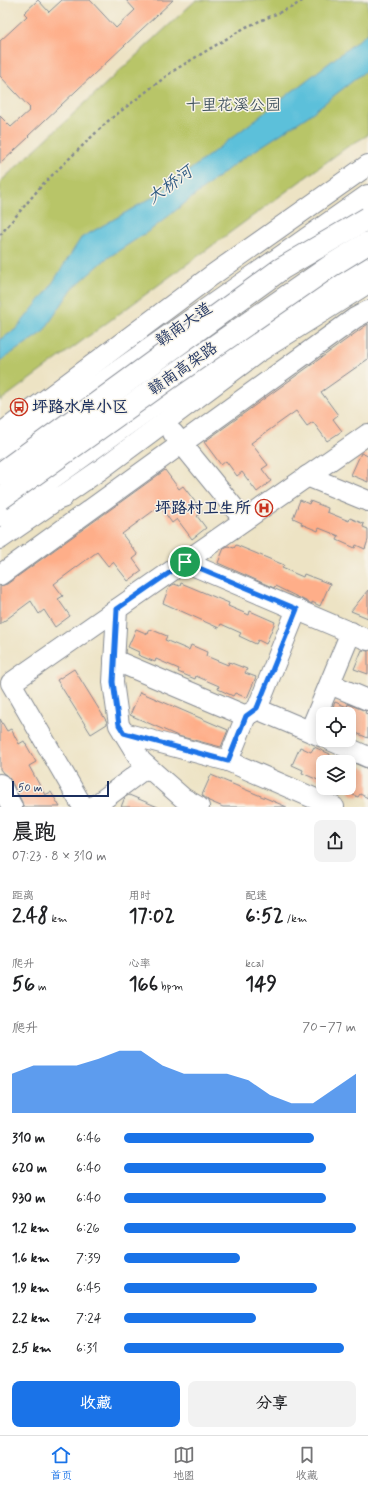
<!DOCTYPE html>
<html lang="zh">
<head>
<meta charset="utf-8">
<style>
	:root { --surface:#fff; --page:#f2f2f2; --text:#202124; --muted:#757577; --line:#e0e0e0; --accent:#1a73e8 }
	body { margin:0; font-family:Mynerve,"LXGW WenKai TC",sans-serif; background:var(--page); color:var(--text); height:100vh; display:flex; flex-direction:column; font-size:15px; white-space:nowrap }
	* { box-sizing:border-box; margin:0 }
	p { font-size:13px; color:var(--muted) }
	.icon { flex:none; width:22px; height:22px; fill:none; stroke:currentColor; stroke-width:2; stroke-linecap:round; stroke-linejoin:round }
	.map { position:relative; height:807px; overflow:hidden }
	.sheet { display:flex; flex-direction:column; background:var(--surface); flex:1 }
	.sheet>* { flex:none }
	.tools { position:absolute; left:316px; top:707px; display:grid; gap:8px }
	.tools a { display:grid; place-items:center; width:40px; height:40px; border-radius:8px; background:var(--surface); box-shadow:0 2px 10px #0003; font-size:20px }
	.scale { position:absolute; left:12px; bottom:10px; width:97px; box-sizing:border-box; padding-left:4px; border:2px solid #1b2f5e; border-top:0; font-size:11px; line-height:14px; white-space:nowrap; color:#1b2f5e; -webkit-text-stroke:3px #f7f3e8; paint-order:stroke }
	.pin { position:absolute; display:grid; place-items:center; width:34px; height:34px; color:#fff; margin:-17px; border:2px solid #fff; border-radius:50%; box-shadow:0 1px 4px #0007 }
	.round { display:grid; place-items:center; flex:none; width:42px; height:42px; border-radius:8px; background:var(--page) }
	.head { display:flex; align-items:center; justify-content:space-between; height:68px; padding:0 12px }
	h1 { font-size:22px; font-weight:700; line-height:30px }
	.figures { display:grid; grid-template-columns:repeat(3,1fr); gap:6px; height:68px; padding:4px 12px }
	.figures div { display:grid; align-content:center }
	.figures b { font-size:20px; font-weight:700 }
	.figures small { font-size:11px; font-weight:400 }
	.figures p { font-size:11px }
	.chart { height:112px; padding:8px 12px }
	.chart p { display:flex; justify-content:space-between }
	.chart svg { width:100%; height:72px; margin-top:4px; fill:var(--accent); opacity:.7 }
	.primary-button { display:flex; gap:8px; margin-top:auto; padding:8px 12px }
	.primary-button a { flex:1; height:46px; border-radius:8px; background:var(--accent); color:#fff; font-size:16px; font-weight:700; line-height:46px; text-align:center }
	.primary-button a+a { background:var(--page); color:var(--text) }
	ul { padding:0 12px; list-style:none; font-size:13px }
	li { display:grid; grid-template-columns:64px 48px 1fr; align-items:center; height:30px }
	li i { height:10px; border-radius:5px; background:var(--accent) }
	.dock { display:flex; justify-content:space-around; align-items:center; height:56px; border-top:1px solid var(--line); background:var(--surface); font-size:11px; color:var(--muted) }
	.dock a { display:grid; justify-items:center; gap:2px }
	.dock .selected { color:var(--accent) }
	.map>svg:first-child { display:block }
	.green { fill:#b8c567; stroke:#6a7a62 }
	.water { fill:#5cc0da; stroke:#3c789c }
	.building { fill:#feae89 }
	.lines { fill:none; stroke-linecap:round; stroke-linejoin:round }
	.minor-casing { stroke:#848991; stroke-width:22 }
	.major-casing { stroke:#848991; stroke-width:24 }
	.path { stroke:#848991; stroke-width:2.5; stroke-dasharray:3 3; stroke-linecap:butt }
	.minor { stroke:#fff; stroke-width:20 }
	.major { stroke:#fff; stroke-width:22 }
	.highway-bridge-casing { stroke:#848991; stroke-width:24; stroke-linecap:butt }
	.highway-bridge { stroke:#fff; stroke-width:22 }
	.route-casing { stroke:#fff; stroke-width:8 }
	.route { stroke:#1a73e8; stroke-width:5 }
	.labels { text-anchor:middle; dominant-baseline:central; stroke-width:3; stroke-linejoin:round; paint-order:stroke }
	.park-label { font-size:16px; fill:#425460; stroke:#f7f3e8 }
	.street-label { font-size:16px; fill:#1b2f5e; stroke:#f7f3e8 }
	.poi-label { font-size:16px; font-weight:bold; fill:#1b2f5e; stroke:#f7f3e8; text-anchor:start }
	.water-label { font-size:17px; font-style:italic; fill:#2e5a83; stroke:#f7f3e8 }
</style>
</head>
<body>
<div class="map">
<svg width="368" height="807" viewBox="0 0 368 807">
	<rect width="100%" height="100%" fill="#f7f3e8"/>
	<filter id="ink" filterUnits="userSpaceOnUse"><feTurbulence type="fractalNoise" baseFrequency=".025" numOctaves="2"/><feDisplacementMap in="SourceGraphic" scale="8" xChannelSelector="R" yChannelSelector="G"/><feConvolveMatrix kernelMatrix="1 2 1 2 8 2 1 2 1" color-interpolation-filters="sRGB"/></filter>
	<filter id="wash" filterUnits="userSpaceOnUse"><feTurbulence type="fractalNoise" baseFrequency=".012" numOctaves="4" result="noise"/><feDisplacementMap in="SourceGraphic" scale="16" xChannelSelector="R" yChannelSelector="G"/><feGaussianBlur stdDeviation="0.9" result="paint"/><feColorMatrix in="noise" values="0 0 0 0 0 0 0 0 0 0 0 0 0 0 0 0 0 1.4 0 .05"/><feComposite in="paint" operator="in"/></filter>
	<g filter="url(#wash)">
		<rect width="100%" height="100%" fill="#ede3c4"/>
		<!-- green -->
		<path class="green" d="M196,0h172v135l-21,12 -347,254v-219z"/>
		<!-- water -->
		<path class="water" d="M368,33v36l-60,47 -72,47 -84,66 -46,30 -34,30 -29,43 -43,29v-21l16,-11 32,-39 33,-52 79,-45z"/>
		<g id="blocks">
			<!-- building -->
			<g class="building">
				<path d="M38,0l11,12 13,-12h28l26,28 19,-18 -9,-10h47l-145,136 1,1 -29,27v-48l11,11 19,-17 -1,-1 1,-1 -30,-32v-35l27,-25 -3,-3z"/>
				<path d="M368,324v35l-47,33 17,23 -5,4 9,12 -15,10 -14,-19 -6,4 -11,-15 -45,32 17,22 -6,4 9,12 -14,11 -15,-20 -5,4 -11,-15 -5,4 -17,-23z"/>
				<path d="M361,453l7,3v26l-17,-7z"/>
				<path d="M165,470l14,19 4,-3 20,26 -6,4 9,12 -14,11 -15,-20 -5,4 -12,-17 -38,28 16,21 -5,4 9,12 -14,10 -15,-19 -5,4 -11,-14 -43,32 9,12 -5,3 12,17 -15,11 -11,-17 -5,4 -8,-13 -31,23v-38l7,-2z"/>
				<path d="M300,500l9,4 1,-3 18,7 -1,4 22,9 1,-3 14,6 -1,3 5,2v11l-3,9 -9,-4 -1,3 -18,-8 2,-4 -20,-8 -1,3 -17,-7 1,-2 -9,-4z"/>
				<path d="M236,545l48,20 -2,3 21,9 1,-3 26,10 -10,22 -8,-4v2l-37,-18 -1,2 -56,-25 6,-15 4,-2 6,2z"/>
				<path d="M181,583l48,20 -1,3 21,9 1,-4 25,11 -9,22 -8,-4 -2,4 -17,-8 2,-3 -20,-9 -2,4 -56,-25 6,-16 5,-3 6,2z"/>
				<path d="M368,590v28l-17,-7z"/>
				<path d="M136,629l12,5 2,-5 17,7 -2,4 24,10 2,-5 16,7 -1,4 22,9 1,-3 18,7 -2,4 11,4 -9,21 -12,-5 -2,3 -15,-7 1,-3 -23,-10 -1,3 -17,-7 1,-3 -23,-10 -1,3 -17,-7 1,-3 -11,-5z"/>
				<path d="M362,650l6,1v23l-14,-5z"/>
				<path d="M74,669l33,53v2l-16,10 -34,-54z"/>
				<path d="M140,692l88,38 -7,17 -43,-11 -48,-21z"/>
				<path d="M335,702l12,5 1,-3 18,7 -1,2 3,1v24l-19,-8v-16h-19z"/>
				<path d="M0,719l7,12 4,-2 8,15 5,-3 12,21 -7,4 16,29 6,-3 9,15h-37l-1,-5 -12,-23 -4,-4 -3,-2 -3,-4z"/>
				<path d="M300,747l11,5 3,-5 16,7 -3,8h-4v17l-3,-2 -2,3 -16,-7 1,-3 -11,-5z"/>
				<path d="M354,763l14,6v29l-8,-4 -2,3 -9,-4v-27l3,2z"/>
				<path d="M211,775l76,32h-64l-14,-6 -7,-6z"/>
				<path d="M129,795l29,12h-37l4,-10z"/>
			</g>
		</g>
	</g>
	<g filter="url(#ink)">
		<use href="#blocks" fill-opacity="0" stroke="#848991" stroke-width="1"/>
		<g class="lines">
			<defs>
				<g id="minor">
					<path d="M173,433l71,87"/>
					<path d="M0,434l211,-158 157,-111"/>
					<path d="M307,476l61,25"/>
					<path d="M0,539l100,-69 157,-117 111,-70"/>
					<path d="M185,562l183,78"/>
					<path d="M0,575l355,-257 13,-7"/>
					<path d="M117,609l-4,73 6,43 22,36 42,37 16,9"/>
					<path d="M114,660l132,56 11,-7 66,28"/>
					<path d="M330,684l38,16"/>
					<path d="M310,731l41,-99"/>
					<path d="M124,733l104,28 106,46"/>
					<path d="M330,740l38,17"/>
					<path d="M228,761l18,-45 11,-7 40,-100"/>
					<path d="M0,784l12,23"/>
					<path d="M83,807l-72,-124 357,-249"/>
					<path d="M93,807l54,-40"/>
				</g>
				<g id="major">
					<path d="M0,455l368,-259"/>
					<path d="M0,515l249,-179 119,-73"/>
					<path d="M12,515l50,-18"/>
				</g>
			</defs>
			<!-- minor casing -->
			<use href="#minor" class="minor-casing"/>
			<!-- major casing -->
			<use href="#major" class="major-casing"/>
			<!-- path -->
			<path class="path" d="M0,235l43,-51 65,-63 65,-50 73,-44 46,-20 12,-7"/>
			<!-- minor -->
			<use href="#minor" class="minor"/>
			<!-- major -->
			<use href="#major" class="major"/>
			<defs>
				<g id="highway-bridge">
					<path d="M0,474l281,-205 87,-51"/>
					<path d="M0,499l172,-123 160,-111 36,-22"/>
				</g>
			</defs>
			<!-- highway-bridge casing -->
			<use href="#highway-bridge" class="highway-bridge-casing"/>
			<!-- highway-bridge -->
			<use href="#highway-bridge" class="highway-bridge"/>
		</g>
	</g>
	<g class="lines" filter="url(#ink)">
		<defs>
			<path id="route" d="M185,562l112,47 -40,99 -11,8 -18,45 -104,-28 -5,-8 -6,-43 4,-73z"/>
		</defs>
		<!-- route casing -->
		<use href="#route" class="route-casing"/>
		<!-- route -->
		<use href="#route" class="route"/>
	</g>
	<!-- icons -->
	<defs>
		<symbol id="bus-ring" viewBox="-11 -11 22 22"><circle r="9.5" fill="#f7f3e8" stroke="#c8321e" stroke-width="1.5"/><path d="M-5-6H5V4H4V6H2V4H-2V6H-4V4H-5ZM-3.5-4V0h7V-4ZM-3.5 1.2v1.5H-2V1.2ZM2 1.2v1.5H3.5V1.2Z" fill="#c8321e"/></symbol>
		<symbol id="hospital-ring" viewBox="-11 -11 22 22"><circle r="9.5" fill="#f7f3e8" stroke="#c8321e" stroke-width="1.5"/><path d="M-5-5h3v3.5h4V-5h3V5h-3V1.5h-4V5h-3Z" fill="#c8321e"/></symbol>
	</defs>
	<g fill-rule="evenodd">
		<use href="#bus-ring" x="9" y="397" width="20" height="20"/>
		<use href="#hospital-ring" x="254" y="498" width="20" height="20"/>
	</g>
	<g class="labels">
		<!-- park labels -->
		<g class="park-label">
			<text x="233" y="105">十里花溪公园</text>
		</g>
		<!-- street labels -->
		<g class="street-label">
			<text transform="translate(184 325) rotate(-35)">赣南大道</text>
			<text transform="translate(183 369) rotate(-35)">赣南高架路</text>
		</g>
		<!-- poi labels -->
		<g class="poi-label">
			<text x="32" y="407">坪路水岸小区</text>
			<text x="251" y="508" text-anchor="end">坪路村卫生所</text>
		</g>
		<!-- water labels -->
		<g class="water-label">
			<text transform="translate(170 185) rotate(-36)">大桥河</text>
		</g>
	</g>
</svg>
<div class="tools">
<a><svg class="icon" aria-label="locate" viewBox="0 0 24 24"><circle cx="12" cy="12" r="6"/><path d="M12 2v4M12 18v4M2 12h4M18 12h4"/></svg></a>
<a><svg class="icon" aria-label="layers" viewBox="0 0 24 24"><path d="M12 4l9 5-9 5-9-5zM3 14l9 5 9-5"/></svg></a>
</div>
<div class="scale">50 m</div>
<div class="pin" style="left:185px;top:562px;background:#1e9e55"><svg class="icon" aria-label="arrive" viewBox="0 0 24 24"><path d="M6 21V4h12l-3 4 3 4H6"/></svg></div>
</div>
<section class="sheet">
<div class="head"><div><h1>晨跑</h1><p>07:23 · 8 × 310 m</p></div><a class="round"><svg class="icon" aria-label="share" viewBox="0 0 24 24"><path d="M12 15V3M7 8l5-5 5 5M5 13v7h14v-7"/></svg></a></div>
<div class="figures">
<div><p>距离</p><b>2.48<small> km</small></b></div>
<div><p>用时</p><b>17:02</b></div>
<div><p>配速</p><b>6:52<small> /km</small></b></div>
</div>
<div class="figures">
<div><p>爬升</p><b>56<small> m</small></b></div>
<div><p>心率</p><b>166<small> bpm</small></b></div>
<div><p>kcal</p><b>149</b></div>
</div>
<div class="chart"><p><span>爬升</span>70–77 m</p>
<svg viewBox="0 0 160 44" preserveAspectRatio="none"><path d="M0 44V20L10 15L20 15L30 15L40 11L50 6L60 6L70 15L80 20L90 20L100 20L110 24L120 33L130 38L140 38L150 29L160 20V44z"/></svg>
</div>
<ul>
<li><b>310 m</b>6:46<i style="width:82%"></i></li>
<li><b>620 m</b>6:40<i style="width:87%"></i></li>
<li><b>930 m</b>6:40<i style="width:87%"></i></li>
<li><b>1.2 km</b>6:26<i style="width:100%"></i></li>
<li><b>1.6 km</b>7:39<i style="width:50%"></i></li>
<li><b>1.9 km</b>6:45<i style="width:83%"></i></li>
<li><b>2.2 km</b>7:24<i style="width:57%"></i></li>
<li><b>2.5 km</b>6:31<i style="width:95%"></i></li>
</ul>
<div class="primary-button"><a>收藏</a><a>分享</a></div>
</section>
<nav class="dock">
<a class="selected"><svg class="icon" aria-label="home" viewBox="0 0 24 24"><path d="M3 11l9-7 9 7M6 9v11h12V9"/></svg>首页</a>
<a><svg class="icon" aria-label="map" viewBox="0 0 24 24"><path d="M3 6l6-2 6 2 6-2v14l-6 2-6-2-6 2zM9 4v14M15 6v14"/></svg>地图</a>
<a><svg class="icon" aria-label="saved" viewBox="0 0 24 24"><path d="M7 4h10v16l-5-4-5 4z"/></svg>收藏</a>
</nav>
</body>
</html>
